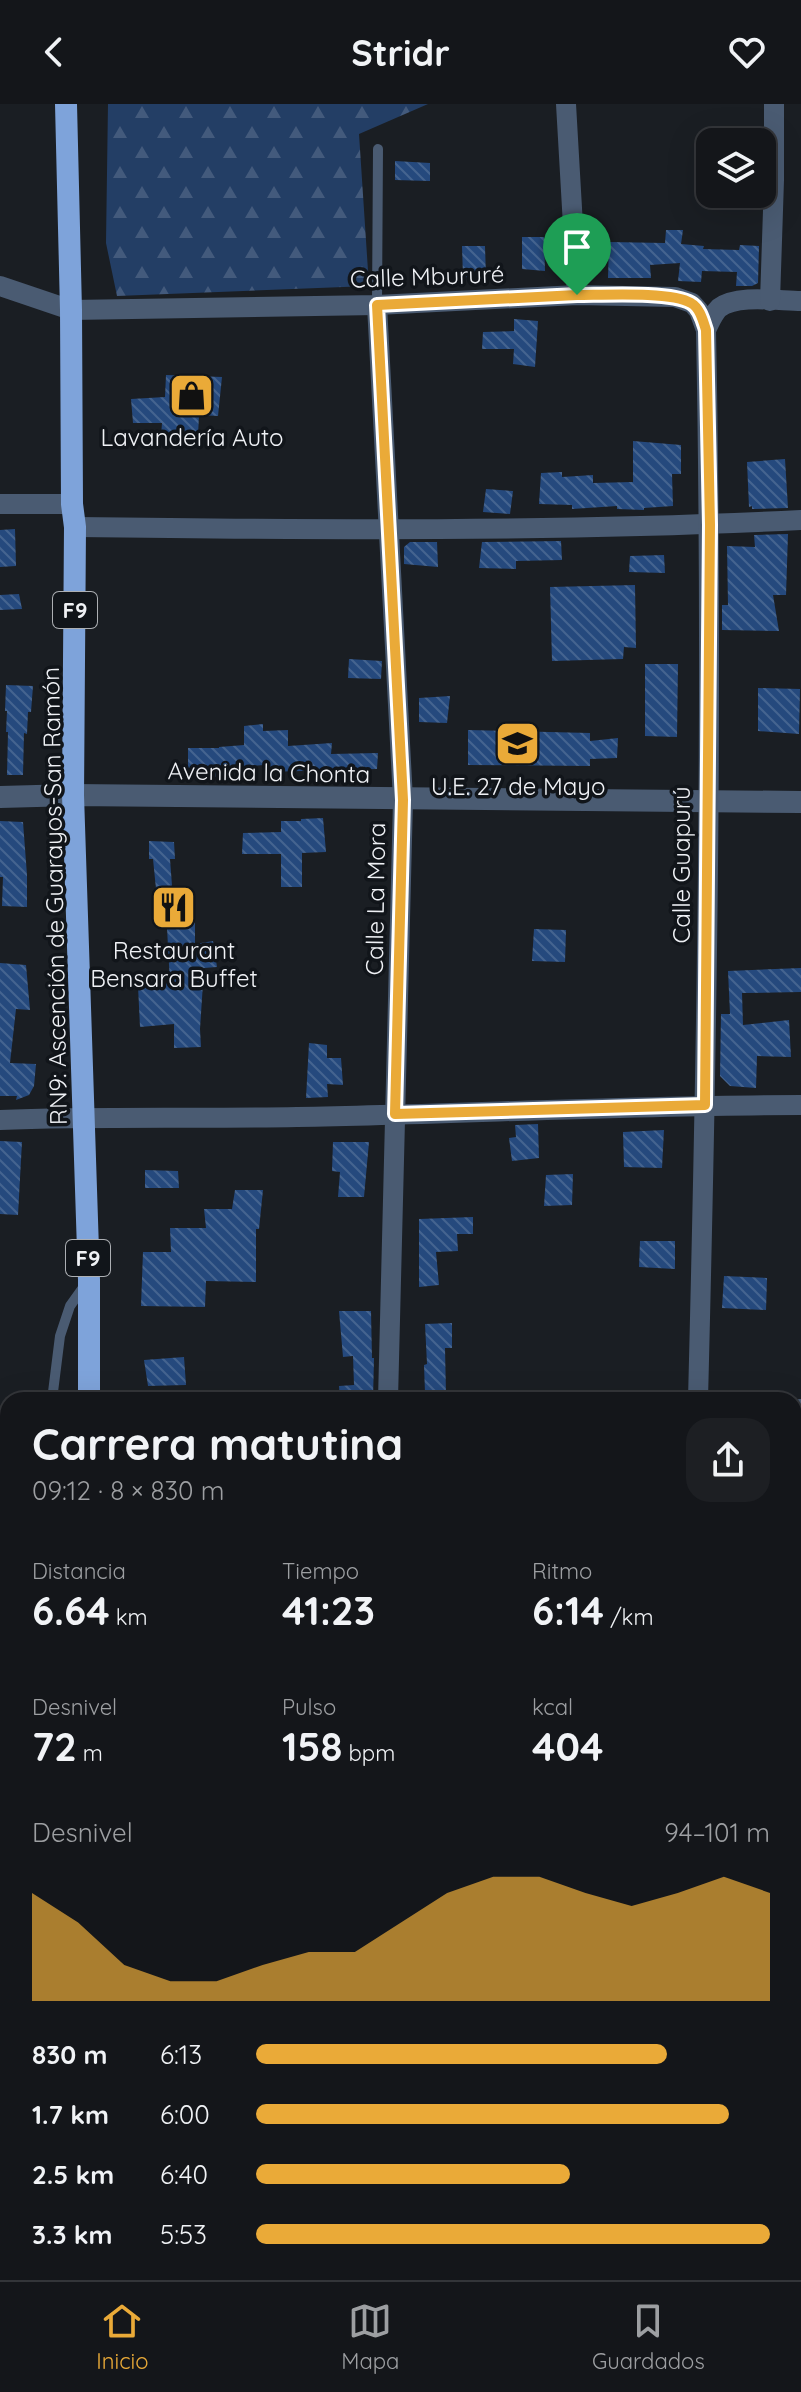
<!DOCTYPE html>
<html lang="es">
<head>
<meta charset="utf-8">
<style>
	:root { --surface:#14161a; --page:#1d1f23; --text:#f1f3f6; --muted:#9d9fa2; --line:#333539; --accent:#eaaa38 }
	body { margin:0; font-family:Quicksand,sans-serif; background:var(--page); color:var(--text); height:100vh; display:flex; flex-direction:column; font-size:30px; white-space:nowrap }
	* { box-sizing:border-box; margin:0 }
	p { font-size:26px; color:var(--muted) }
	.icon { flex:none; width:44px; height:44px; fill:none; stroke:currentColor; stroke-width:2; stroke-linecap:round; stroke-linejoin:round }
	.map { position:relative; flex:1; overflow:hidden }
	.side { position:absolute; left:0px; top:1288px; width:802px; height:888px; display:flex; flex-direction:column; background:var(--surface); border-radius:24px 24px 0 0; box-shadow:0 8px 32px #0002,0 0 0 2px var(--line) }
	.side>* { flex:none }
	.tools { position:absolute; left:696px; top:24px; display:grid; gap:16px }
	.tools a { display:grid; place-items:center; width:80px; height:80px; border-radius:16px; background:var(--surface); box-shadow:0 8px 32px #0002,0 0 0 2px var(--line); font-size:40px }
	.pin { position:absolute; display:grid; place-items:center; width:68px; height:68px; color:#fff; margin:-82px -34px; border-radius:50% 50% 50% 0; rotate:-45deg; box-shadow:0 0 8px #0007 }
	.pin .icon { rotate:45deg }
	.round { display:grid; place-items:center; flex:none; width:84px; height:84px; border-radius:24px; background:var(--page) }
	.summary { display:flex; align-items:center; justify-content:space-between; height:136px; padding:0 32px }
	h1 { font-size:44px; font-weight:700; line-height:60px }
	.metrics { display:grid; grid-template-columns:repeat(3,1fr); gap:12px; height:136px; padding:8px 32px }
	.metrics div { display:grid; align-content:center }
	.metrics b { font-size:40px; font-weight:700 }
	.metrics small { font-size:22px; font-weight:400 }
	.metrics p { font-size:22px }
	.chart { height:224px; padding:16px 32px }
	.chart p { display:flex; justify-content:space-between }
	.chart svg { width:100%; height:144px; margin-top:8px; fill:var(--accent); opacity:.7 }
	ul { padding:0 32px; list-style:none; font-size:26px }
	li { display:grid; grid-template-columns:128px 96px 1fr; align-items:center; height:60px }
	li i { height:20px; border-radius:10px; background:var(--accent) }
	header { display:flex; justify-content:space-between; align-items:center; height:104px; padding:0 32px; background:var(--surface); font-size:36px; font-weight:700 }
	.tabs { display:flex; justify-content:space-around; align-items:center; height:112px; border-top:2px solid var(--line); background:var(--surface); font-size:22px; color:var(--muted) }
	.tabs a { display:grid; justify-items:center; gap:4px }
	.tabs .selected { color:var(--accent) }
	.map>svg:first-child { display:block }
	.forest { fill:url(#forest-firs) }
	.building { fill:url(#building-back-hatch) }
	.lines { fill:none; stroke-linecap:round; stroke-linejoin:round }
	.service { stroke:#4a5b72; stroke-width:10 }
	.minor { stroke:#4a5b72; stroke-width:20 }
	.tertiary { stroke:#4a5b72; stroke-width:22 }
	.secondary { stroke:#637da3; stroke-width:22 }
	.trunk { stroke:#7ea3da; stroke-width:22 }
	.route-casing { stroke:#fff; stroke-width:16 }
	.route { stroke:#eaaa38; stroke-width:10 }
	.labels { text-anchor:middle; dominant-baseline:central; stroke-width:7; stroke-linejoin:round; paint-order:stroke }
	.shield { fill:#11151a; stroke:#acafb3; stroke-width:2 }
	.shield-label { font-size:22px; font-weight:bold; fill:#eff1f5 }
	.street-label { font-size:24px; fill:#eff1f5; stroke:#11151a }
	.poi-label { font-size:24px; fill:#eff1f5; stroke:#11151a }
</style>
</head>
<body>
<header><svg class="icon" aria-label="back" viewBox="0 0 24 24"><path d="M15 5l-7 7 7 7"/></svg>Stridr<svg class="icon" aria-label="heart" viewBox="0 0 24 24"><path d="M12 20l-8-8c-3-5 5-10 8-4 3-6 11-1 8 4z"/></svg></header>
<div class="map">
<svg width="801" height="2176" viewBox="0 0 801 2176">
	<defs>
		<pattern id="forest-firs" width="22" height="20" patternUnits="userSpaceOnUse" patternTransform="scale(2)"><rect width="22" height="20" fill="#233e65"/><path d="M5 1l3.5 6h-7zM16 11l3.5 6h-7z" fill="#435a7c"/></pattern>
		<pattern id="building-back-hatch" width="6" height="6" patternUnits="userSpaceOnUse" patternTransform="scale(2)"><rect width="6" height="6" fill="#25497d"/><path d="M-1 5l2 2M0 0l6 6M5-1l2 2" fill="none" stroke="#456490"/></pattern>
	</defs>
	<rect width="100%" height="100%" fill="#1a1e23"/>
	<!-- forest -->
	<path class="forest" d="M108,0h320l-69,30 10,152 -252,10 -11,-53z"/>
	<!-- building -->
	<g class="building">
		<path d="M395,57l35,2v18l-35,-1z"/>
		<path d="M666,126h17l-2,14 23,2 -1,3 36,1 1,-5 19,1 -1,37 -6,3h-16l1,-14 -35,-1 -1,11 -23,-1 2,-18 -30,2 1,13h-43l1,-36 56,1z"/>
		<path d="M522,133h22l1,34 -23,-2z"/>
		<path d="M462,142h23l1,32 -23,-1z"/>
		<path d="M514,215l24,2 -3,46 -22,-3 1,-15h-32l1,-17 31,-1z"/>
		<path d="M166,271l56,2 -4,39 -19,-1 -1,21h-37l1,-13h-29l-2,-24 34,-2z"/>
		<path d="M633,337l48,4v29h-9l1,32 -29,2v2l-27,-1v-3l-45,3v-4l-33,-1 2,-31 21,-1v5l31,-2v8l40,-1z"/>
		<path d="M785,355l3,49 -36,1v-3l-3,1 -2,-45z"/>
		<path d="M486,385l27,2 -3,23 -27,-2z"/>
		<path d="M15,425l1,37 -16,1v-37z"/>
		<path d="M788,430l-2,61h-13l6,36 -57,-1v-25h6l-1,-59 28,1 -1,-12z"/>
		<path d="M561,437l1,19 -46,1v8l-37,-1 3,-26z"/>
		<path d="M410,438h27l1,25 -34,-3v-17z"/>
		<path d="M664,451l1,18 -36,-1 1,-16z"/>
		<path d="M635,481l1,63 -12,-1 -1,12 -71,2 -2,-74z"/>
		<path d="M19,490l3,15 -22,1v-15z"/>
		<path d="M349,555l33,2 -1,18 -33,-1z"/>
		<path d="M645,560h33l-1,73 -32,-1z"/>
		<path d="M6,581l27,1 -2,26h-3l-1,22 -3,-1 -1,42h-16l1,-43h-2l1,-21h-2z"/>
		<path d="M758,584l42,1 -1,45 -41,-3z"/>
		<path d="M450,592l-3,27 -28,-1v-24z"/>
		<path d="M263,620v7l25,-1v16l44,-3 -1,11 47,-1 -1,16 -113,3v-7l-45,3 1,9 -32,-1v-28h31v-1l25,-2v-19z"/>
		<path d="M468,626l122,3v8l28,-3 -1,20 -27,1v7l-122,-1z"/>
		<path d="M323,714l3,34 -24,1v34h-21v-33h-39l1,-21 38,-1v-11h20v-2z"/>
		<path d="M0,717l23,1 4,53v32l-25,-1 1,-29h-3z"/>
		<path d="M149,737l25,1 1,17h-5l3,40 22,-1v46l18,-3 4,26 -13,1 -4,61 1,18 -27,1v-24l-34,3 -2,-41 32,-3 -3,-55h-7l-1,-11h-5l-1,-18h4l-4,-40h-4z"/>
		<path d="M534,825l32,1 -1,32 -33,-1z"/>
		<path d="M0,859l26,2 4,45 -14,-1 -6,54 26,1 -2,22 -5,9 -13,5 1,-4h-17z"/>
		<path d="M801,864v24l-59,1 1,32 46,-5 2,37 -34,-1 -1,32 -26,-2 -10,-10 1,-62h9l-2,-43z"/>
		<path d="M309,939l18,2v13h14l2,27 -16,-1 1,13 -22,1z"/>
		<path d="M538,1020l1,34 -27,3 -3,-23 7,-1 -1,-12z"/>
		<path d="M664,1026l-2,38 -38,-1 -1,-35z"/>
		<path d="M0,1037l22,1 -4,73 -18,-1z"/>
		<path d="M333,1038h36l-5,55h-26l2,-25 -8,-1z"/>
		<path d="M145,1066l33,1 1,17h-34z"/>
		<path d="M573,1070l-1,31 -28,1 2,-31z"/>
		<path d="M235,1086h28l-4,39h-3v53l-50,-1 -1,26 -64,-1 2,-54h28l-1,-24h36l-2,-19h28z"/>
		<path d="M473,1113v17h-16l1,17 -22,1 3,33 -20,2v-68z"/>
		<path d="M640,1137h35v28l-36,-2z"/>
		<path d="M724,1172l43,2 -1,32 -44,-2z"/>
		<path d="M339,1207h32l1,47h2l-1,42h-33l-1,-14 15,-1 -1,-29 -10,1z"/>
		<path d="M452,1219v25h-7l1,46 -21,-1 -1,-28 3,-1 -2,-40z"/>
		<path d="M184,1253l2,28 -38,1 -4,-26z"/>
	</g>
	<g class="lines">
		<!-- service -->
		<g class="service">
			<path d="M377,201l1,-156"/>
			<path d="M52,1296l8,-64 10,-30 15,-21"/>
			<path d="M0,2098l8,-37"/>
		</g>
		<!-- minor -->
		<g class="minor">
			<path d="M566,0l11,191"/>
			<path d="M0,182l71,24 306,-5 200,-10 98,2 17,6 7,8 7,19c4,-8 7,-16 13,-22 18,-14 60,-7 82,-7"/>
			<path d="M770,197l4,-121v-76"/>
			<path d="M377,201l26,495 -15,600"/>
			<path d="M0,400h72"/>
			<path d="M75,423c242,3 484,5 726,-7"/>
			<path d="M0,1016c99,-4 198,-1 297,-3 168,-3 336,-12 504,-12"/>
			<path d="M698,1296c9,-356 15,-713 8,-1070"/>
			<path d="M794,1306l7,-1"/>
			<path d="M0,1358h8"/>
			<path d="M794,2100h7"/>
			<path d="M386,2168v8"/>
			<path d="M678,2176v-8"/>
		</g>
		<!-- tertiary -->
		<path class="tertiary" d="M0,693l73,-2 728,7"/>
		<!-- secondary -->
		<g class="secondary">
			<path d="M794,1634h7"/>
			<path d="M0,1648h8"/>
			<path d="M794,1681h7"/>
		</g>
		<!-- trunk -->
		<g class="trunk">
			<path d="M66,0l5,206 1,194 3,23 -2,268 16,485v120"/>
			<path d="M34,2176l3,-8"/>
		</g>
	</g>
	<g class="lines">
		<defs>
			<path id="route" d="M577,191c25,0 95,-4 114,8 9,5 12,18 15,27l4,195 -5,580 -310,9 8,-314 -26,-495z"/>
		</defs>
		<!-- route casing -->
		<use href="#route" class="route-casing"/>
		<!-- route -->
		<use href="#route" class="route"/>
	</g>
	<!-- icons -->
	<defs>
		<symbol id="shop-square" viewBox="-11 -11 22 22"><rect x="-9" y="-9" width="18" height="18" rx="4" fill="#eaaa38" stroke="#11151a"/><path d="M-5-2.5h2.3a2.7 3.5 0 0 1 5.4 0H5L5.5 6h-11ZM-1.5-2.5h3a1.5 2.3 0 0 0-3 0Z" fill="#111"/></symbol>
		<symbol id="school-square" viewBox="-11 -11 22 22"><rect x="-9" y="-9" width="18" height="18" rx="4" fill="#eaaa38" stroke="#11151a"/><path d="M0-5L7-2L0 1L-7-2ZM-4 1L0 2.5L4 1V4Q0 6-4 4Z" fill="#111"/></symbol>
		<symbol id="restaurant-square" viewBox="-11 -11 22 22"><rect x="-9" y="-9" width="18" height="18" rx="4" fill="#eaaa38" stroke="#11151a"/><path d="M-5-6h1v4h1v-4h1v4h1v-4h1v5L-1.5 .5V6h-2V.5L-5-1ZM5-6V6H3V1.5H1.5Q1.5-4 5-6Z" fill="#111"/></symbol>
	</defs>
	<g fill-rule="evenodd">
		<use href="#shop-square" x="166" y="266" width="51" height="51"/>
		<use href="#school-square" x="492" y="614" width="51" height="51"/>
		<use href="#restaurant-square" x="148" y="778" width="51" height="51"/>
	</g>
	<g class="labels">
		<!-- shield labels -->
		<g class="shield">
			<rect x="53" y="488" width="44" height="36" rx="6"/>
			<rect x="66" y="1136" width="44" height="36" rx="6"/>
		</g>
		<g class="shield-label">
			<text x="75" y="506">F9</text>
			<text x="88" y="1154">F9</text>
		</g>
		<!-- street labels -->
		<g class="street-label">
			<text transform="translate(427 172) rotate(-2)">Calle Mbururé</text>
			<text transform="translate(269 668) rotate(1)">Avenida la Chonta</text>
			<text transform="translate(681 761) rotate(-90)">Calle Guapurú</text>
			<text transform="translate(54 792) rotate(-91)">RN9: Ascención de Guarayos-San Ramón</text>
			<text transform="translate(375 795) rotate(-89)">Calle La Mora</text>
		</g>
		<!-- poi labels -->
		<g class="poi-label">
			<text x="192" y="333">Lavandería Auto</text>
			<text x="518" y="682">U.E. 27 de Mayo</text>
			<text x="174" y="846">Restaurant<tspan x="174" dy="28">Bensara Buffet</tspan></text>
		</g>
	</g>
</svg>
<div class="tools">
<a><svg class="icon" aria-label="layers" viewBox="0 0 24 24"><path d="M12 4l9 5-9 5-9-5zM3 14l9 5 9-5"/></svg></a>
</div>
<div class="pin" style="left:577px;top:191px;background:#1e9e55"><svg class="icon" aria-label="arrive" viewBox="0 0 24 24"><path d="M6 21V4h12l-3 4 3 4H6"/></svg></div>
<section class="side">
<div class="summary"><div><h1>Carrera matutina</h1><p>09:12 · 8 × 830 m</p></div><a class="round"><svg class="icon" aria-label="share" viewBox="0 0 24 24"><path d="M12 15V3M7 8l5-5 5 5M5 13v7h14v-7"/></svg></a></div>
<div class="metrics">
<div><p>Distancia</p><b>6.64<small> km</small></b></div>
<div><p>Tiempo</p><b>41:23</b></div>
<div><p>Ritmo</p><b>6:14<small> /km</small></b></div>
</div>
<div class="metrics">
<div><p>Desnivel</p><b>72<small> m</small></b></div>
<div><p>Pulso</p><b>158<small> bpm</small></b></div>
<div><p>kcal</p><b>404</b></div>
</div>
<div class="chart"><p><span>Desnivel</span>94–101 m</p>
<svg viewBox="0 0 160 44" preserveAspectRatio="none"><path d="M0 44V11L10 20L20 33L30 38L40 38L50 33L60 29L70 29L80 20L90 11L100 6L110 6L120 11L130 15L140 11L150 6L160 11V44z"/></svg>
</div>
<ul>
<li><b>830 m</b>6:13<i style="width:80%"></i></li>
<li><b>1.7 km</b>6:00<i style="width:92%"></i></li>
<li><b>2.5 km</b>6:40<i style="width:61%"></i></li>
<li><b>3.3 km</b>5:53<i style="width:100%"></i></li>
</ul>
</section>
</div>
<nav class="tabs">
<a class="selected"><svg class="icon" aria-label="home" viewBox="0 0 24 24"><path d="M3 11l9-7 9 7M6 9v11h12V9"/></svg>Inicio</a>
<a><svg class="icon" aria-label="map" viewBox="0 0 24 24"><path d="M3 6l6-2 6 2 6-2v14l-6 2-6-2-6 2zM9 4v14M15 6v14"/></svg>Mapa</a>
<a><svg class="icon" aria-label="saved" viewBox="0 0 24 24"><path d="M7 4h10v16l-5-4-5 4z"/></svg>Guardados</a>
</nav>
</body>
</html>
